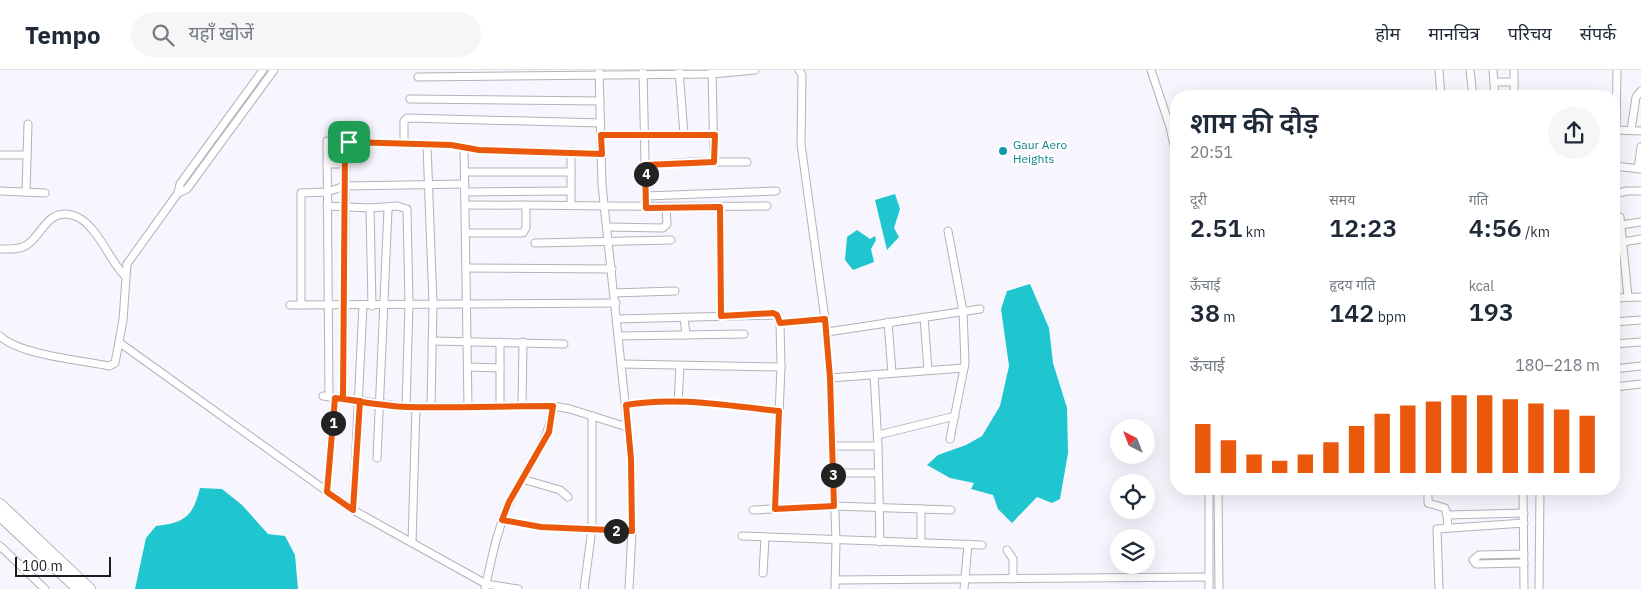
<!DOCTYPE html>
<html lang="hi">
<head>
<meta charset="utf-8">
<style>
	:root { --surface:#fff; --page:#f6f6f7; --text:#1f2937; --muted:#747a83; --line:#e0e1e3; --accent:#ea580c }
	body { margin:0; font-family:"IBM Plex Sans","Noto Sans Devanagari",sans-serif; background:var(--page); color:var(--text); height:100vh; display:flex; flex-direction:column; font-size:19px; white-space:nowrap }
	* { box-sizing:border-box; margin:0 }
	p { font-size:16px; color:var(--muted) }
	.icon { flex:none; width:28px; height:28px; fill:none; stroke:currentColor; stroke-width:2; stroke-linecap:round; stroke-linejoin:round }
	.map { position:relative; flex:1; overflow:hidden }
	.panel { position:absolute; left:1170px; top:20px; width:450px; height:405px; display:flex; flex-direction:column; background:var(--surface); border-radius:20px; box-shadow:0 5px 20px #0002 }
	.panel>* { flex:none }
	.needle { width:32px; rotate:318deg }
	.tools { position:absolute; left:1110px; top:349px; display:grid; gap:10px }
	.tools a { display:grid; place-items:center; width:45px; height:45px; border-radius:50%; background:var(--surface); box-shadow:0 5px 20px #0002; font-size:25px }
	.scale { position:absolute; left:15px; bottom:12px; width:96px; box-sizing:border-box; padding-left:5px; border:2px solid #1c1b1e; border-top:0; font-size:14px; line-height:18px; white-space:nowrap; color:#1c1b1e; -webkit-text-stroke:4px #fff; paint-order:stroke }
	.pin { position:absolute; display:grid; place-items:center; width:42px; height:42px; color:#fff; margin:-21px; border-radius:10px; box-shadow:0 2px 8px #0006 }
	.km { position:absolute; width:25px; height:25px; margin:-12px; border-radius:50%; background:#222; color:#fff; font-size:14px; line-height:25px; text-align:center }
	.round { display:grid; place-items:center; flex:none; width:52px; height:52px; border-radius:26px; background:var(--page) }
	.headline { display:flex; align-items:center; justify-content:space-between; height:85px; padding:0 20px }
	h1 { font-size:28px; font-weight:600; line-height:38px }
	.figures { display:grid; grid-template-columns:repeat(3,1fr); gap:8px; height:85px; padding:5px 20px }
	.figures div { display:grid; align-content:center }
	.figures b { font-size:25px; font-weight:600 }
	.figures small { font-size:14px; font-weight:400 }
	.figures p { font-size:14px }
	.chart { height:140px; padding:10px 20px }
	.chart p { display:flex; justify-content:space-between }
	.chart svg { width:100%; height:90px; margin-top:5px; stroke:var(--accent); stroke-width:6 }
	header { display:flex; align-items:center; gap:30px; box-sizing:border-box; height:70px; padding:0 25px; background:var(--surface); border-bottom:1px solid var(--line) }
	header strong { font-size:24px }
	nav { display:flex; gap:28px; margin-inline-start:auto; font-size:18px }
	.search { width:350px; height:45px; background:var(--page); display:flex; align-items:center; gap:12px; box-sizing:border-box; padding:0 18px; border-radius:28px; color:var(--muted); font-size:19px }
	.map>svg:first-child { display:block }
	.water { fill:#1fc6cf }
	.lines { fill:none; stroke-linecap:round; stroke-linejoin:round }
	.street-casing { stroke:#b3b1b9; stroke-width:9 }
	.secondary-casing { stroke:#b3b1b9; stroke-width:12 }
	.street { stroke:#fff; stroke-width:7 }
	.secondary { stroke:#fff; stroke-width:10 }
	.route-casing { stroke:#fff; stroke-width:10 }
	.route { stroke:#ea580c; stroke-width:6 }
	.culture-dot { fill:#0f9aa8; stroke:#fff; stroke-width:2 }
	.labels { text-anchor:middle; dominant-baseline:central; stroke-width:5; stroke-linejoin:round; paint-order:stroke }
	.culture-label { font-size:12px; fill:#0d838f; stroke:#fff; text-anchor:start }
</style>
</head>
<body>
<header>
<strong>Tempo</strong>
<div class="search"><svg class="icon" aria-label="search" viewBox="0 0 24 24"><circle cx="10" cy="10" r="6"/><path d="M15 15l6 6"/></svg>यहाँ खोजें</div>
<nav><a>होम</a><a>मानचित्र</a><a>परिचय</a><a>संपर्क</a></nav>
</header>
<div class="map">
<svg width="1641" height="519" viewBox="0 0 1641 519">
	<rect width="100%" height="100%" fill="#f7f5fd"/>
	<!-- water -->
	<g class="water">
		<path d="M895,124l5,15 -6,19 5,9 -12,13 -12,-50z"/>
		<path d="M857,160l13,9 5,-3 1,4 -5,9 3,13 -21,8 -8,-10 2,-23z"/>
		<path d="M1030,214l19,44 4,35 14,45 1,45 -8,46 -8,4 -15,-6 -25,26 -14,-14 -5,-14 -22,-6 3,-6 -24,-5 -23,-13 11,-10 28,-10 16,-9 18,-30 9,-40 -8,-57 6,-18z"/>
		<path d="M200,418l22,1 20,16 26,29 17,2 10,19 3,34h-163l11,-51 10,-12c29,-3 37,-10 44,-38z"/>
	</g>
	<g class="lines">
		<defs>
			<g id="street">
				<path d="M599,0l3,115 29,274 1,72 -3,58"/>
				<path d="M643,0l3,137"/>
				<path d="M679,0l5,65"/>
				<path d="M712,0l2,92"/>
				<path d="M799,0l3,5 -1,69 24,175 5,59 6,163 -1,48"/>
				<path d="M1151,0l19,57 6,27"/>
				<path d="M1439,0l2,26"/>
				<path d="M1470,0l3,26"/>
				<path d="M1493,0l2,26"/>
				<path d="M1514,0v26"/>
				<path d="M418,7l294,-3 43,-4"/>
				<path d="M1494,12h20"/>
				<path d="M410,29l190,2"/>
				<path d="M1614,60l27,1"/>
				<path d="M1631,60l5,-33 5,-6"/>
				<path d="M601,65h114"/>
				<path d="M327,71l2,256"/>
				<path d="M404,74v-23l3,-3 194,5"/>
				<path d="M427,75l6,159 -2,103"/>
				<path d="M1614,75l2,-15 1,-60"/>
				<path d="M464,78l4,259"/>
				<path d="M571,82v53"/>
				<path d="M0,85h27"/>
				<path d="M327,94h18"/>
				<path d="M645,95l46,-3h56"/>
				<path d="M1614,96l27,3"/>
				<path d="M1638,99l3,-22"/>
				<path d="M465,102h106"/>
				<path d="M0,121l45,2"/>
				<path d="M26,122l2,-68"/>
				<path d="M465,122l106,-1"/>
				<path d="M178,123l9,-4 87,-119"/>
				<path d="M1614,124l13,-3h14"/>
				<path d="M646,126l130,-5"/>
				<path d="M466,135c100,0 201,2 301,1"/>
				<path d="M327,136l43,2 27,-2 10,3 2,95 -3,103"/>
				<path d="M720,137l1,109"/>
				<path d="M370,138l2,98"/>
				<path d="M1620,147l8,80"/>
				<path d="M1621,155l20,-3"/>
				<path d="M607,157l56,1 4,-4 -1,-17"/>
				<path d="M948,161l15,80 2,52 -15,76"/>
				<path d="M466,163h57l3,-5v-23"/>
				<path d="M1623,172l18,-3"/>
				<path d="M535,173l136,-3"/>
				<path d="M0,179c8,0 19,1 27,-4 16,-11 20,-36 45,-30 7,2 14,7 19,13 13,14 20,33 33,47"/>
				<path d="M466,198l146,1"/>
				<path d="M614,223l61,-2"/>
				<path d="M1614,228l27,-1"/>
				<path d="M290,235l326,-2"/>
				<path d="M301,235v-112l26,-1 18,-6 120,-2"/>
				<path d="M684,247l2,18"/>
				<path d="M924,247l4,53"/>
				<path d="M617,249l160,-4 3,8 1,44 -6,142"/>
				<path d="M888,252l4,51"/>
				<path d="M1614,252l27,-2"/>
				<path d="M780,253l45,-4"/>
				<path d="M827,262l153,-23"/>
				<path d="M0,266c20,19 80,24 109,30l6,-3 8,-43 4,-56 51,-71 2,-9 83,-114"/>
				<path d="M619,266l125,-2"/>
				<path d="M432,271l132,3"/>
				<path d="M500,272v64"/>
				<path d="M120,273l233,167 133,74 32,5"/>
				<path d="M1614,274l27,-2"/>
				<path d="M622,294l159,3"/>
				<path d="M468,297l32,1"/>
				<path d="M1614,299l27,-3"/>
				<path d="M874,304l4,72 2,96"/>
				<path d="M830,308l134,-10"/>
				<path d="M1614,317l27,-3"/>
				<path d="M323,326l83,11 147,-1 17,3 57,18"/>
				<path d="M343,329l3,-254 3,-3 102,3 28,5 123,4"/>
				<path d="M678,332l2,-36"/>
				<path d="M626,335c50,-9 103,1 153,6"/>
				<path d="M522,336l1,-64"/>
				<path d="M878,365l77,-19"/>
				<path d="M832,376h46"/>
				<path d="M377,388l11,-248"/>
				<path d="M833,403h45"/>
				<path d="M522,409l38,11 8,7"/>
				<path d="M1209,419v100"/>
				<path d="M1218,419l1,100"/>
				<path d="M1428,419v14l17,5 2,7"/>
				<path d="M1523,419l1,100"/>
				<path d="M327,422l8,-94"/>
				<path d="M921,439v34"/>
				<path d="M353,440l10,-205"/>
				<path d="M753,440l81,-4 117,4"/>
				<path d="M502,450l39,7 91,4"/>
				<path d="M1448,457l-1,-12 77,-2"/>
				<path d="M742,466l240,9"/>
				<path d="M412,473l4,-136"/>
				<path d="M0,476l45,43"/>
				<path d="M1007,480l6,9v20"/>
				<path d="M1524,484l-45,1 -6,5 3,4 48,-1"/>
				<path d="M763,503l2,-35"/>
				<path d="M835,510l374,-3"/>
				<path d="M485,519c6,-28 12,-59 24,-85 16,-37 39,-56 44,-98"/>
				<path d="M584,519l8,-60v-113"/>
				<path d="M964,519l4,-45"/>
				<path d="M1439,519l-2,-60 87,-6"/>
				<path d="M1539,519l1,-100"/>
			</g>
			<g id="secondary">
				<path d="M0,434l90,85"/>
				<path d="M0,446l78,73"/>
			</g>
		</defs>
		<!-- street casing -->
		<use href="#street" class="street-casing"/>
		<!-- secondary casing -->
		<use href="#secondary" class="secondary-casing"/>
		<!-- street -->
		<use href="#street" class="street"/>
		<!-- secondary -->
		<use href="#secondary" class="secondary"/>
	</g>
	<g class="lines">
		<defs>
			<path id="route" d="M349,72l-4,6 -2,251 17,2 -7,109 -26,-18 8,-94c24,3 48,8 72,9 49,1 97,-1 146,-1l-4,26 -40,70 -7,18 39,7 91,4 -1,-72 -5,-54c50,-9 103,1 153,6l-4,98 59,-3 -4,-128 -5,-59 -45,4 -3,-8 -4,-2 -52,3 -1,-109 -74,1 -1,-43 69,-3 1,-27h-114l1,19 -123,-4 -28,-5 -102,-3"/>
		</defs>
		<!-- route casing -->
		<use href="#route" class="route-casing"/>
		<!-- route -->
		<use href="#route" class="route"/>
	</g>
	<!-- markers -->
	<circle class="culture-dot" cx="1003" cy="81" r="5"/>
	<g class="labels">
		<!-- culture labels -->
		<g class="culture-label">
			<text x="1013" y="74">Gaur Aero<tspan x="1013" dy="14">Heights</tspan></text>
		</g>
	</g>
</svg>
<div class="tools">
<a><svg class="needle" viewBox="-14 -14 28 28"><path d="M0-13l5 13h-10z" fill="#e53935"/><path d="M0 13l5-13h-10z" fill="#747a83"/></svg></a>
<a><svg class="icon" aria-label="locate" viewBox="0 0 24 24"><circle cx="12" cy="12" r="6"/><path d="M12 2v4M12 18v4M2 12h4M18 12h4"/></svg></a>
<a><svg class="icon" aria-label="layers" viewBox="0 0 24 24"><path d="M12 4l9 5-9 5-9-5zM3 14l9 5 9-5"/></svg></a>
</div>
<div class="scale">100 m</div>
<div class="pin" style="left:349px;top:72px;background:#1e9e55"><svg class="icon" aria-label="arrive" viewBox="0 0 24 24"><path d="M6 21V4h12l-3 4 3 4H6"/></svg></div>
<b class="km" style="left:333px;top:353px">1</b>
<b class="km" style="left:616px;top:461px">2</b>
<b class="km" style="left:833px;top:405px">3</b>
<b class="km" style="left:646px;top:104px">4</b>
<section class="panel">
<div class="headline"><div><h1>शाम की दौड़</h1><p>20:51</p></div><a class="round"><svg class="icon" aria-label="share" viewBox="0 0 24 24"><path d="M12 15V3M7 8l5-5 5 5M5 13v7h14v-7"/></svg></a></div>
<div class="figures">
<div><p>दूरी</p><b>2.51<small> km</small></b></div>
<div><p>समय</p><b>12:23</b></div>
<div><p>गति</p><b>4:56<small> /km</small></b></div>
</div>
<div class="figures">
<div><p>ऊँचाई</p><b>38<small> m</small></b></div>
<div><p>हृदय गति</p><b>142<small> bpm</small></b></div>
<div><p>kcal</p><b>193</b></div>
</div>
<div class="chart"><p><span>ऊँचाई</span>180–218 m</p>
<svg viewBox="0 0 160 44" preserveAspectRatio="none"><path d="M5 44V20M15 44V28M25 44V35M35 44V38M45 44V35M55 44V29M65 44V21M75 44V15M85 44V11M95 44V9M105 44V6M115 44V6M125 44V8M135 44V10M145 44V13M155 44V16"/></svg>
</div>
</section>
</div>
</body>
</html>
